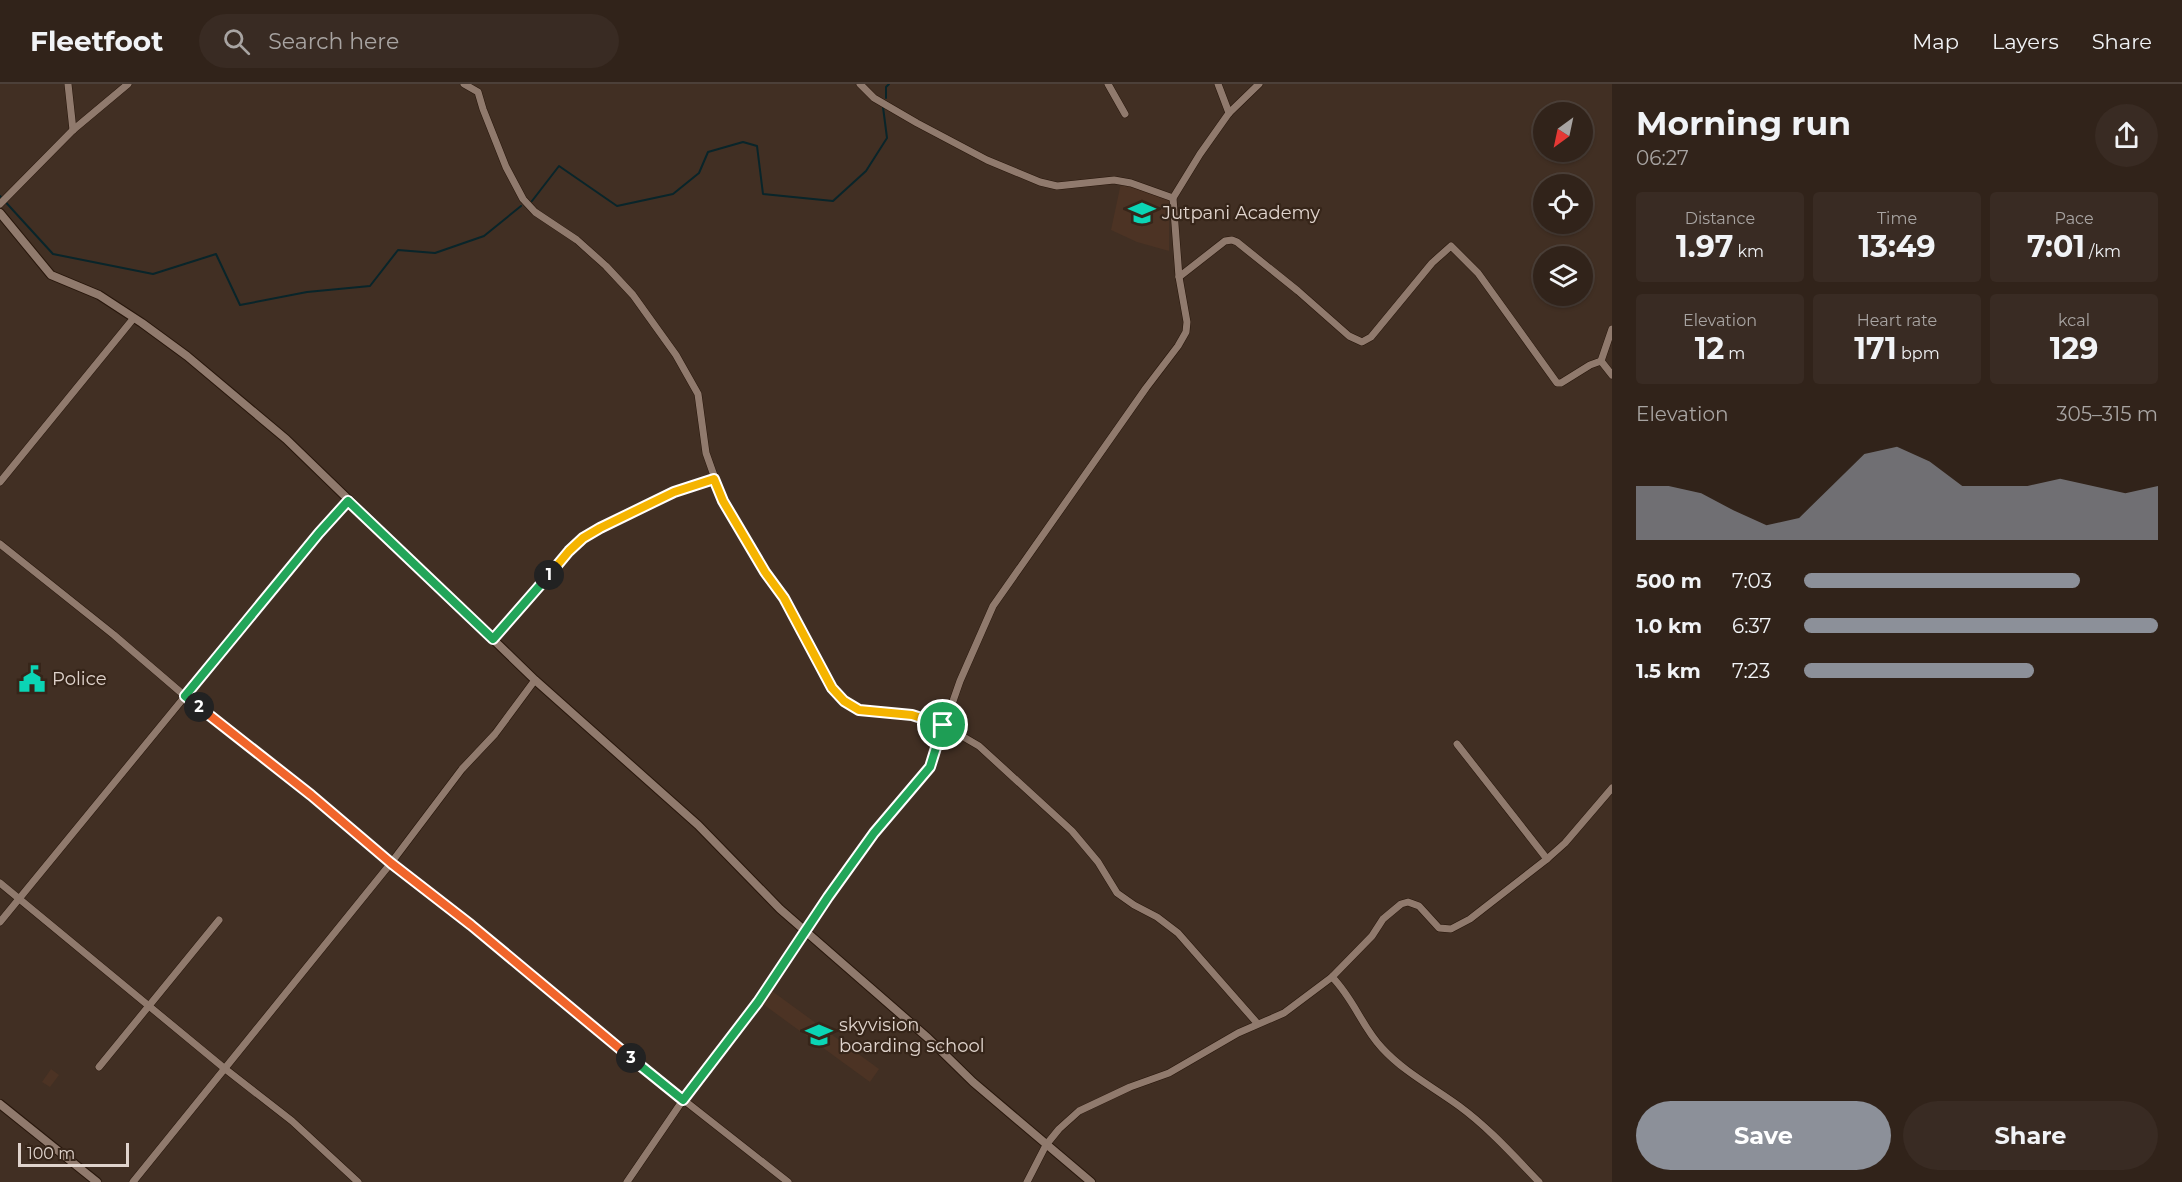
<!DOCTYPE html>
<html lang="en">
<head>
<meta charset="utf-8">
<style>
	:root { --surface:#31231a; --page:#392b23; --text:#f1f3f6; --muted:#a8a4a2; --line:#4c4039; --accent:#8c9099 }
	body { margin:0; font-family:Montserrat,sans-serif; background:var(--page); color:var(--text); height:100vh; display:flex; flex-direction:column; font-size:22px; white-space:nowrap }
	* { box-sizing:border-box; margin:0 }
	p { font-size:20px; color:var(--muted) }
	.icon { flex:none; width:33px; height:33px; fill:none; stroke:currentColor; stroke-width:2; stroke-linecap:round; stroke-linejoin:round }
	.map { position:relative; flex:1; overflow:hidden }
	.panel { display:flex; flex-direction:column; background:var(--surface); width:570px }
	.panel>* { flex:none }
	.needle { width:39px; rotate:213deg }
	.fabs { position:absolute; left:1533px; top:18px; display:grid; gap:12px }
	.fabs a { display:grid; place-items:center; width:60px; height:60px; border-radius:50%; background:var(--surface); box-shadow:0 2px 4px #0004,0 0 0 2px var(--line); font-size:30px }
	.scale { position:absolute; left:18px; bottom:15px; width:111px; box-sizing:border-box; padding-left:6px; border:3px solid #e0d4cd; border-top:0; font-size:16px; line-height:21px; white-space:nowrap; color:#e0d4cd; -webkit-text-stroke:4px #362519; paint-order:stroke }
	.pin { position:absolute; display:grid; place-items:center; width:51px; height:51px; color:#fff; margin:-26px; border:3px solid #fff; border-radius:50%; box-shadow:0 2px 6px #0007 }
	.km { position:absolute; width:30px; height:30px; margin:-15px; border-radius:50%; background:#222; color:#fff; font-size:16px; line-height:30px; text-align:center }
	.round { display:grid; place-items:center; flex:none; width:63px; height:63px; border-radius:32px; background:var(--page) }
	.headline { display:flex; align-items:center; justify-content:space-between; height:102px; padding:0 24px }
	h1 { font-size:33px; font-weight:700; line-height:45px }
	.metrics { display:grid; grid-template-columns:repeat(3,1fr); gap:9px; height:102px; padding:6px 24px }
	.metrics div { display:grid; align-content:center; border-radius:6px; background:var(--page); text-align:center }
	.metrics b { font-size:30px; font-weight:700 }
	.metrics small { font-size:16px; font-weight:400 }
	.metrics p { font-size:16px }
	.chart { height:168px; padding:12px 24px }
	.chart p { display:flex; justify-content:space-between }
	.chart svg { width:100%; height:108px; margin-top:6px; fill:var(--accent); opacity:.7 }
	.button { display:flex; gap:12px; margin-top:auto; padding:12px 24px }
	.button a { flex:1; height:69px; border-radius:36px; background:var(--accent); color:#fff; font-size:24px; font-weight:700; line-height:69px; text-align:center }
	.button a+a { background:var(--page); color:var(--text) }
	ul { padding:0 24px; list-style:none; font-size:20px }
	li { display:grid; grid-template-columns:96px 72px 1fr; align-items:center; height:45px }
	li i { height:15px; border-radius:8px; background:var(--accent) }
	header { display:flex; align-items:center; gap:36px; box-sizing:border-box; height:84px; padding:0 30px; background:var(--surface); border-bottom:2px solid var(--line) }
	header strong { font-size:28px }
	nav { display:flex; gap:33px; margin-inline-start:auto; font-size:21px }
	.search { width:420px; height:54px; background:var(--page); display:flex; align-items:center; gap:15px; box-sizing:border-box; padding:0 21px; border-radius:33px; color:var(--muted); font-size:22px }
	main { display:flex; flex:1; min-height:0 }
	.map>svg:first-child { display:block }
	.built { fill:#4c3324 }
	.lines { fill:none; stroke-linecap:round; stroke-linejoin:round }
	.stream { stroke:#09252a; stroke-width:2 }
	.minor-casing { stroke:#27160b; stroke-width:8 }
	.tertiary-casing { stroke:#27160b; stroke-width:10 }
	.minor { stroke:#907a6d; stroke-width:7 }
	.tertiary { stroke:#907a6d; stroke-width:8 }
	.split-1-casing { stroke:#fff; stroke-width:12 }
	.split-2-casing { stroke:#fff; stroke-width:12 }
	.split-3-casing { stroke:#fff; stroke-width:12 }
	.split-4-casing { stroke:#fff; stroke-width:12 }
	.split-1 { stroke:#f5b400; stroke-width:8 }
	.split-2 { stroke:#22a559; stroke-width:8 }
	.split-3 { stroke:#f0652b; stroke-width:8 }
	.split-4 { stroke:#22a559; stroke-width:8 }
	.labels { text-anchor:middle; dominant-baseline:central; stroke-width:4.5; stroke-linejoin:round; paint-order:stroke }
	.poi-label { font-size:18px; fill:#e0d4cd; stroke:#362519; text-anchor:start }
</style>
</head>
<body>
<header>
<strong>Fleetfoot</strong>
<div class="search"><svg class="icon" aria-label="search" viewBox="0 0 24 24"><circle cx="10" cy="10" r="6"/><path d="M15 15l6 6"/></svg>Search here</div>
<nav><a>Map</a><a>Layers</a><a>Share</a></nav>
</header>
<main>
<div class="map">
<svg width="1612" height="1098" viewBox="0 0 1612 1098">
	<rect width="100%" height="100%" fill="#412f23"/>
	<!-- built -->
	<g class="built">
		<path d="M1121,99l48,15v53l-32,-9 -26,-12z"/>
		<path d="M765,902l114,83 -9,13 -114,-83z"/>
		<path d="M51,985l8,6 -9,12 -8,-5z"/>
	</g>
	<g class="lines">
		<!-- stream -->
		<g class="stream">
			<path d="M886,14v-11l3,-3"/>
			<path d="M0,112l53,58 100,20 63,-20 24,51 67,-13 63,-6 28,-36 37,3 49,-17 37,-30"/>
			<path d="M532,117l27,-35 58,40 56,-12 26,-21 9,-21 35,-10 14,4 6,48 70,7 33,-30 21,-33 -4,-31"/>
		</g>
		<defs>
			<g id="minor">
				<path d="M68,0l5,46"/>
				<path d="M464,0l14,8 5,17 23,58 17,32 12,13 42,28 29,26 27,29 43,60 22,39 8,59 17,48 42,71 19,27 48,89 12,13 15,9 53,5 31,10 36,21 93,85 26,31 19,31 17,12 23,12 21,16 79,90"/>
				<path d="M860,0l14,14 43,25 70,37 53,22 17,4 57,-6 17,3 42,15"/>
				<path d="M1108,0l17,30"/>
				<path d="M1218,0l11,29"/>
				<path d="M0,120l73,-74 55,-46"/>
				<path d="M1179,193l46,-36 7,-1 5,2 61,49 51,45 13,6 9,-5 61,-74 19,-17 27,27 79,110h4l29,-18 11,-4"/>
				<path d="M1612,245l-11,32 11,14"/>
				<path d="M0,398l133,-163"/>
				<path d="M0,460l114,91 71,61 126,99 80,68 80,62 167,139 150,118"/>
				<path d="M493,555l76,-88 14,-13 17,-10 74,-36 40,-13"/>
				<path d="M1457,660l90,115"/>
				<path d="M0,799l224,185 68,53 66,61"/>
				<path d="M0,838l319,-389 29,-32"/>
				<path d="M1332,893c22,22 30,50 50,71 22,24 51,39 77,58 30,22 54,49 80,76"/>
				<path d="M99,983l120,-147"/>
				<path d="M133,1098l258,-319 71,-94 33,-35 40,-54"/>
				<path d="M627,1098l56,-82 75,-98 87,-130 29,-39 56,-66 30,-86 33,-75 153,-218 32,-42 8,-14 1,-10 -8,-45 -6,-79 27,-44 29,-41 30,-29"/>
				<path d="M1027,1098l19,-37 13,-16 20,-18 51,-24 39,-14 69,-40 46,-20 48,-36 40,-41 11,-17 18,-15 7,-2 11,4 20,22 12,1 19,-10 77,-60 18,-16 47,-55"/>
			</g>
			<g id="tertiary">
				<path d="M0,129l51,62 48,20 43,28 45,33 99,83 249,241 163,145 82,84 148,129 45,44 118,100"/>
				<path d="M0,1020l97,78"/>
			</g>
		</defs>
		<!-- minor casing -->
		<use href="#minor" class="minor-casing"/>
		<!-- tertiary casing -->
		<use href="#tertiary" class="tertiary-casing"/>
		<!-- minor -->
		<use href="#minor" class="minor"/>
		<!-- tertiary -->
		<use href="#tertiary" class="tertiary"/>
	</g>
	<g class="lines">
		<defs>
			<path id="split-1" d="M549,491l20,-24 14,-13 17,-10 74,-36 40,-13 9,22 42,71 19,26 48,90 12,13 15,9 53,5 31,10"/>
			<path id="split-2" d="M199,623l-14,-11 134,-163 29,-32 145,138 56,-64"/>
			<path id="split-3" d="M199,623l112,88 80,68 80,62 160,133"/>
			<path id="split-4" d="M631,974l52,42 75,-98 70,-105 46,-64 56,-66 13,-42"/>
		</defs>
		<!-- split-1 casing -->
		<use href="#split-1" class="split-1-casing"/>
		<!-- split-2 casing -->
		<use href="#split-2" class="split-2-casing"/>
		<!-- split-3 casing -->
		<use href="#split-3" class="split-3-casing"/>
		<!-- split-4 casing -->
		<use href="#split-4" class="split-4-casing"/>
		<!-- split-1 -->
		<use href="#split-1" class="split-1"/>
		<!-- split-2 -->
		<use href="#split-2" class="split-2"/>
		<!-- split-3 -->
		<use href="#split-3" class="split-3"/>
		<!-- split-4 -->
		<use href="#split-4" class="split-4"/>
	</g>
	<!-- icons -->
	<defs>
		<symbol id="school-bare" viewBox="-9 -9 18 18"><path d="M0-5L7-2L0 1L-7-2ZM-4 1L0 2.5L4 1V4Q0 6-4 4Z" fill="#0bd5b5" stroke="#362519" stroke-width="2.5" paint-order="stroke"/></symbol>
		<symbol id="civic-bare" viewBox="-9 -9 18 18"><path d="M-.6-6.5H3V-4.5H.6V-3L4-1V1h2V6H-6V1h2V-1L-.6-3ZM-1.2 2.5V6h2.4V2.5Z" fill="#0bd5b5" stroke="#362519" stroke-width="2.5" paint-order="stroke"/></symbol>
	</defs>
	<g fill-rule="evenodd">
		<use href="#school-bare" x="1123" y="110" width="38" height="38"/>
		<use href="#civic-bare" x="13" y="576" width="38" height="38"/>
		<use href="#school-bare" x="800" y="932" width="38" height="38"/>
	</g>
	<g class="labels">
		<!-- poi labels -->
		<g class="poi-label">
			<text x="1162" y="129">Jutpani Academy</text>
			<text x="52" y="595">Police</text>
			<text x="839" y="941">skyvision<tspan x="839" dy="21">boarding school</tspan></text>
		</g>
	</g>
</svg>
<div class="fabs">
<a><svg class="needle" viewBox="-14 -14 28 28"><path d="M0-13l5 13h-10z" fill="#e53935"/><path d="M0 13l5-13h-10z" fill="#a8a4a2"/></svg></a>
<a><svg class="icon" aria-label="locate" viewBox="0 0 24 24"><circle cx="12" cy="12" r="6"/><path d="M12 2v4M12 18v4M2 12h4M18 12h4"/></svg></a>
<a><svg class="icon" aria-label="layers" viewBox="0 0 24 24"><path d="M12 4l9 5-9 5-9-5zM3 14l9 5 9-5"/></svg></a>
</div>
<div class="scale">100 m</div>
<div class="pin" style="left:943px;top:641px;background:#1e9e55"><svg class="icon" aria-label="arrive" viewBox="0 0 24 24"><path d="M6 21V4h12l-3 4 3 4H6"/></svg></div>
<b class="km" style="left:549px;top:491px">1</b>
<b class="km" style="left:199px;top:623px">2</b>
<b class="km" style="left:631px;top:974px">3</b>
</div>
<section class="panel">
<div class="headline"><div><h1>Morning run</h1><p>06:27</p></div><a class="round"><svg class="icon" aria-label="share" viewBox="0 0 24 24"><path d="M12 15V3M7 8l5-5 5 5M5 13v7h14v-7"/></svg></a></div>
<div class="metrics">
<div><p>Distance</p><b>1.97<small> km</small></b></div>
<div><p>Time</p><b>13:49</b></div>
<div><p>Pace</p><b>7:01<small> /km</small></b></div>
</div>
<div class="metrics">
<div><p>Elevation</p><b>12<small> m</small></b></div>
<div><p>Heart rate</p><b>171<small> bpm</small></b></div>
<div><p>kcal</p><b>129</b></div>
</div>
<div class="chart"><p><span>Elevation</span>305–315 m</p>
<svg viewBox="0 0 160 44" preserveAspectRatio="none"><path d="M0 44V22L10 22L20 25L30 32L40 38L50 35L60 22L70 9L80 6L90 12L100 22L110 22L120 22L130 19L140 22L150 25L160 22V44z"/></svg>
</div>
<ul>
<li><b>500 m</b>7:03<i style="width:78%"></i></li>
<li><b>1.0 km</b>6:37<i style="width:100%"></i></li>
<li><b>1.5 km</b>7:23<i style="width:65%"></i></li>
</ul>
<div class="button"><a>Save</a><a>Share</a></div>
</section>
</main>
</body>
</html>
